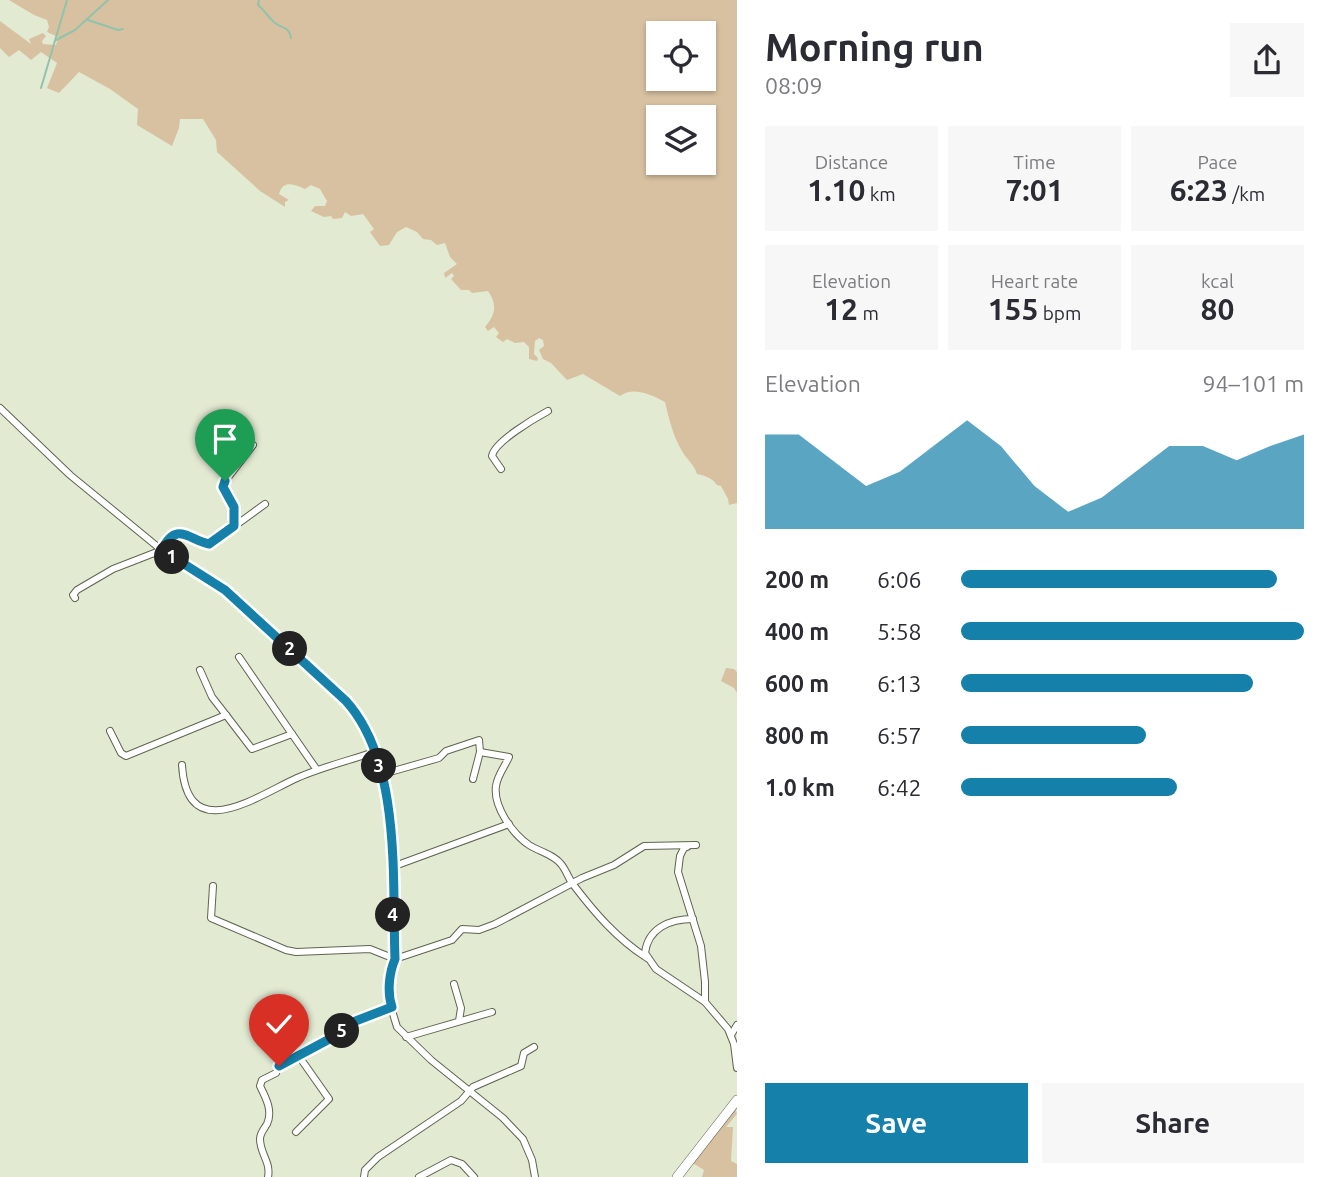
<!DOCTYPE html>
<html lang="en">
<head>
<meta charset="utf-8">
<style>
	:root { --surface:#fff; --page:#f7f7f7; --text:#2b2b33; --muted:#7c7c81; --accent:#1580a9 }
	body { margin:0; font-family:Ubuntu,sans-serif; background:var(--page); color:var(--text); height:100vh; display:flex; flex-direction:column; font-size:26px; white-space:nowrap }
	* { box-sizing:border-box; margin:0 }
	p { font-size:23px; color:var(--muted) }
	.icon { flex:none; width:38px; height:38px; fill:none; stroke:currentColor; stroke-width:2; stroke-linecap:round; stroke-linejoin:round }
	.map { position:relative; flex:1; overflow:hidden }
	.drawer { display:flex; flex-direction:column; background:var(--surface); width:595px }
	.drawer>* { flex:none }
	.tools { position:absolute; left:646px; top:21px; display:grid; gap:14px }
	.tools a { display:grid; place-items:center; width:70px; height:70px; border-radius:0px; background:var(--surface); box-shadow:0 2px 5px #0004; font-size:35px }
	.pin { position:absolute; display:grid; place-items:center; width:60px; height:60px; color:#fff; margin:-72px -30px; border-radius:50% 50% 50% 0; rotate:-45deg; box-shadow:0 0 7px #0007 }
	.pin .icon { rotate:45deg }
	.km { position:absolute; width:35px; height:35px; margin:-18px; border-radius:50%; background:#222; color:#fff; font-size:19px; line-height:35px; text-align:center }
	.round { display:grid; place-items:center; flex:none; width:74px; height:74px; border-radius:0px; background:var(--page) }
	.overview { display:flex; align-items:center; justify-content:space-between; height:119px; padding:0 28px }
	h1 { font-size:38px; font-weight:700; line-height:52px }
	.metrics { display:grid; grid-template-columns:repeat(3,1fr); gap:10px; height:119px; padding:7px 28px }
	.metrics div { display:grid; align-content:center; border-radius:0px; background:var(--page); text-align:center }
	.metrics b { font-size:30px; font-weight:700 }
	.metrics small { font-size:19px; font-weight:400 }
	.metrics p { font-size:19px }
	.chart { height:196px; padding:14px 28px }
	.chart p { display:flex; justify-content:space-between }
	.chart svg { width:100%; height:126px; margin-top:7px; fill:var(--accent); opacity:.7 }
	.cta { display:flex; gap:14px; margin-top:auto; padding:14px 28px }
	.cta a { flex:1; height:80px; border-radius:0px; background:var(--accent); color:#fff; font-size:28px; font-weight:700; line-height:80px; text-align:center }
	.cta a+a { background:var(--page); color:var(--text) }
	ul { padding:0 28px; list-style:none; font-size:23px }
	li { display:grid; grid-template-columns:112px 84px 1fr; align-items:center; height:52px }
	li i { height:18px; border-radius:9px; background:var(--accent) }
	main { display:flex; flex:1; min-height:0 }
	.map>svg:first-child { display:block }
	.green { fill:#d8c1a1; fill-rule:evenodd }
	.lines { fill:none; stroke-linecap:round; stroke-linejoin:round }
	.stream { stroke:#91c3ac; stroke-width:2 }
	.minor-casing { stroke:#5e6450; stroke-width:8 }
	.secondary-casing { stroke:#5e6450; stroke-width:10 }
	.minor { stroke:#fff; stroke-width:6 }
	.secondary { stroke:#fff; stroke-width:9 }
	.route-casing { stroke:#fff; stroke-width:14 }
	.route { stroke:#1580a9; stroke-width:9 }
</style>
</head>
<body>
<main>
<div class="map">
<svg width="737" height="1177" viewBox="0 0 737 1177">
	<rect width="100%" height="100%" fill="#e3ead2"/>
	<!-- green -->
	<g class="green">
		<path d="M9,0h728v503l-8,2 -1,-6 -7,-13 -4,-1c-5,-7 -11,-9 -20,-11 -3,-10 -10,-14 -15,-23 -9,-15 -13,-32 -17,-49 -13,-7 -32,-16 -45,-6l-37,-22 -16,6 -16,-17 -8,-4 -4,-9 5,-4 -1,-6 -4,-2 -4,3 -1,13 4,4 -1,3 -8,-2v-12l-5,-5 -9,1 -8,-4 -4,3 -7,-5 3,-4 -5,-6 -6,4 -3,-4c10,-12 13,-22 3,-36l-16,2 -3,-3h-8l-10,-11 3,-3 -2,-3 -7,5 -1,-5 13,-9 -7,-7 -5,-14 -8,2 -6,-5 -8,-1 -6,-7 -11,-5 -9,5 -8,13 -9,1 -10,-14 4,-3 -11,-15 -12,2 -6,-4 -3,6 -9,1 -2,-3 -7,1 -13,-6 4,-5h10l2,-5 -7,-12 -9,-4 -6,4c-11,-5 -22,-9 -26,5l10,6 -4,2v5l-25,-16 -43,-39 -1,-12 -13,-21h-23l-1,9 -7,18 -35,-21 1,-16 -28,-20 -31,-17 -20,21 -12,-5 10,-25 -16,-11 -10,8 -12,-10 -10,7 -9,-9v-27l31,23 -2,-5 14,-6 3,3 -4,5 1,3 13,1 2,-8 -11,-5 2,-5 -2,-7 -13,-5zM658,33h46v46h-46zM658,117h46v46h-46z"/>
		<path d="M726,668l8,1 3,3v21l-3,-5 -13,-7z"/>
		<path d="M735,1108l2,6 -11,13h7l-2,34 6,3v13h-35l2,-7 -13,-8z"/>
	</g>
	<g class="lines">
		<!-- stream -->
		<g class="stream">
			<path d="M259,0l-1,5c6,5 11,13 17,18 8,6 14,3 16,15"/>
			<path d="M88,20l30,10 5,-1"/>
			<path d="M56,40l19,-10 33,-30"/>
			<path d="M41,88l26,-88"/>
		</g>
		<defs>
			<g id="minor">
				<path d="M0,408l70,67 94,77 61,39 121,110 13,17 11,22 13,34 5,22 7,163 -4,10 -1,35 7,23 34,33 72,58 20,21 9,21 3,17"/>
				<path d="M501,469l-9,-13c2,-14 43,-38 56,-45"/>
				<path d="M234,526v-19l-11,-23 30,-39"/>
				<path d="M75,598l-2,-3 4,-5 36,-21 49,-19 8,-13 15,-4 25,11 55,-40"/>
				<path d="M239,657l53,77"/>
				<path d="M200,670l12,27 14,18"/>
				<path d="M110,731l11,22 5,3 100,-41 26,34 40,-15 25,36"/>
				<path d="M480,752l29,5c-4,9 -12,19 -13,29 -3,21 17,48 33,59 11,7 24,9 32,19 5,6 7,13 11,19 22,29 44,55 75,75"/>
				<path d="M182,765c5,82 75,31 115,13 25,-11 51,-17 77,-26"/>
				<path d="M383,774l56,-16 7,-7 33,-11 1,12 -7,27"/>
				<path d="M687,847l-3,1 -4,8 -2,16 23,74 4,36v20l23,27 6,15 3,24"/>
				<path d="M392,867l117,-43"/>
				<path d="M213,886l-2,32 75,32 10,2 74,-3 25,10 57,-19 10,-11 17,1 16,-6 87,-46 32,-13 30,-19 52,-1"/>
				<path d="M693,919c-23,0 -45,9 -48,34l11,16 49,33"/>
				<path d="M454,984l7,24 -2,13"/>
				<path d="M731,1035l6,-10"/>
				<path d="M406,1037l86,-25"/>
				<path d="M296,1132l33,-33 -31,-44"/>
				<path d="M268,1177c3,-15 -8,-23 -8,-38 0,-6 4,-10 7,-15 6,-13 -1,-26 -7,-38l2,-6 14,-7 3,-7 19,-11 39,-20 16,-13 39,-15"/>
				<path d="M364,1177l1,-7 13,-13 83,-56 12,-14 48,-21 3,-13 10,-6"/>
				<path d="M419,1177l32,-17 11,4 12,13"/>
			</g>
			<path id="secondary" d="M677,1177l60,-77"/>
		</defs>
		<!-- minor casing -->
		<use href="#minor" class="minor-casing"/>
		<!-- secondary casing -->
		<use href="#secondary" class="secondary-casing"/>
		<!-- minor -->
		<use href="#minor" class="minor"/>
		<!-- secondary -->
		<use href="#secondary" class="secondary"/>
	</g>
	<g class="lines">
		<defs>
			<path id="route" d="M225,481l-2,6 11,20v19l-25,18c-20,-4 -33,-24 -47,6l63,40 121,111c56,62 46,180 49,258 -6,14 -8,34 -3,48l-39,15 -16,13 -58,31"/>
		</defs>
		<!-- route casing -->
		<use href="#route" class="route-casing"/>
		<!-- route -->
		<use href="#route" class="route"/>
	</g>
</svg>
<div class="tools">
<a><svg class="icon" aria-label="locate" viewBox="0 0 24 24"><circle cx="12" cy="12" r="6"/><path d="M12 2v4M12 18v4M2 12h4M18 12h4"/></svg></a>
<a><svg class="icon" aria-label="layers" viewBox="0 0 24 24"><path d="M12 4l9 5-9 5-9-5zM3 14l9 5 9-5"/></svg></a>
</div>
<div class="pin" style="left:225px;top:481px;background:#1e9e55"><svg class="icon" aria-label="arrive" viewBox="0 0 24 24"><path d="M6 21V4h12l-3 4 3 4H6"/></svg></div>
<div class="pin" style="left:279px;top:1066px;background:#d93025"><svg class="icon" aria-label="check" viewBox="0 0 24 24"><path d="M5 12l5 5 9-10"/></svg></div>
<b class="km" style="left:172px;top:557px">1</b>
<b class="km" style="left:290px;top:649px">2</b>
<b class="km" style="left:379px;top:766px">3</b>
<b class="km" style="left:393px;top:915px">4</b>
<b class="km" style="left:342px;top:1031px">5</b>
</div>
<section class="drawer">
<div class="overview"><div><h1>Morning run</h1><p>08:09</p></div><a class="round"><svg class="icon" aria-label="share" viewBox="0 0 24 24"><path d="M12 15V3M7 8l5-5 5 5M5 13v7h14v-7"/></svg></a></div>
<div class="metrics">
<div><p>Distance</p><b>1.10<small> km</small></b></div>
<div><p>Time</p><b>7:01</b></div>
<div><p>Pace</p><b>6:23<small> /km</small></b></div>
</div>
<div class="metrics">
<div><p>Elevation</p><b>12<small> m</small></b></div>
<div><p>Heart rate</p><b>155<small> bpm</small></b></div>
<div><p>kcal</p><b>80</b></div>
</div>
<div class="chart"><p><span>Elevation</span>94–101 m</p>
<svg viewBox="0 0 160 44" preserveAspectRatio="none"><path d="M0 44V11L10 11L20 20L30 29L40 24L50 15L60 6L70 15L80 29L90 38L100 33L110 24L120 15L130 15L140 20L150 15L160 11V44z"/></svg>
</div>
<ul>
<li><b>200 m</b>6:06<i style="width:92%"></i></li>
<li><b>400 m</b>5:58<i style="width:100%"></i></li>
<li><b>600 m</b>6:13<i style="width:85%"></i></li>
<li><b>800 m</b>6:57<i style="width:54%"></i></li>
<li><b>1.0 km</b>6:42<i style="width:63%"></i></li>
</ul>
<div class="cta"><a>Save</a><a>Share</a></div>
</section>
</main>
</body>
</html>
